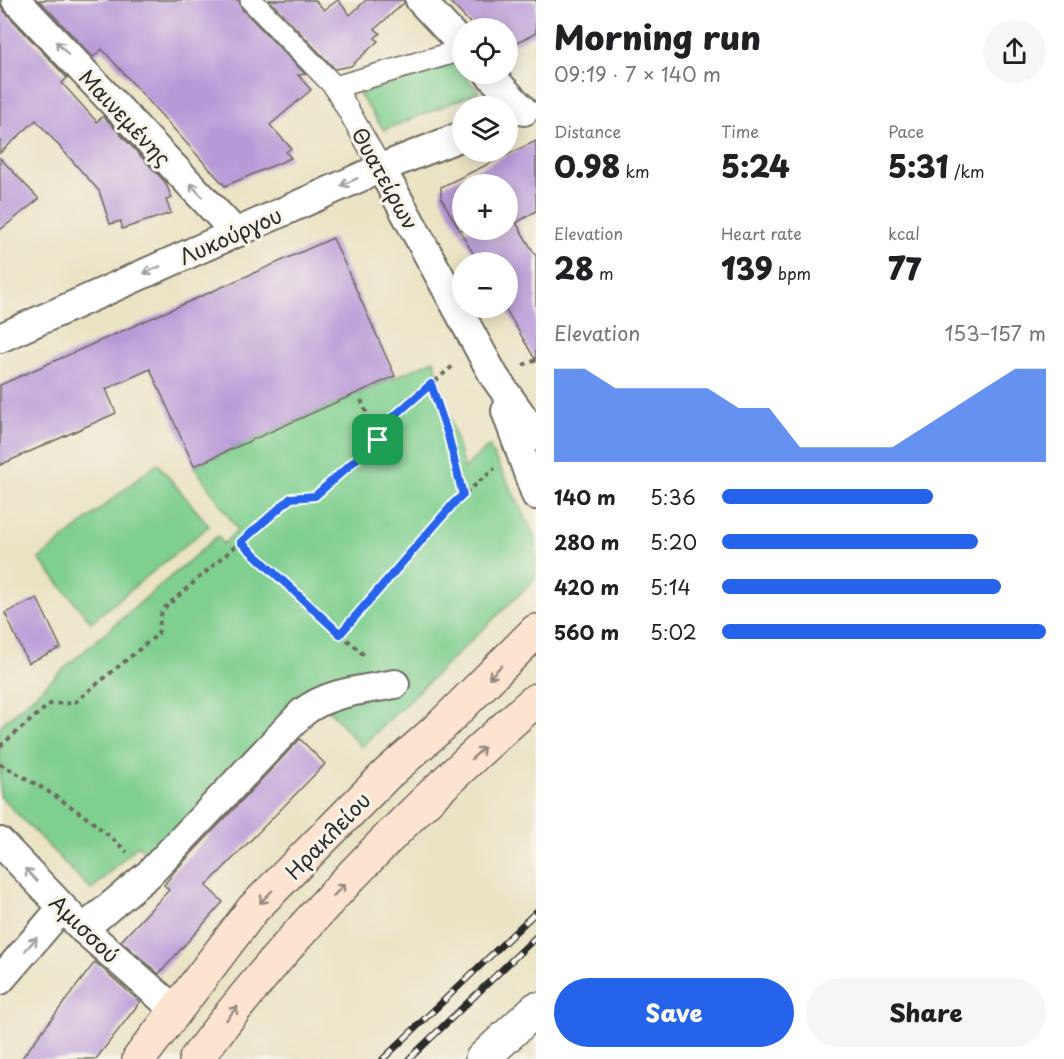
<!DOCTYPE html>
<html lang="en">
<head>
<meta charset="utf-8">
<style>
	:root { --surface:#fff; --page:#f6f6f6; --text:#202124; --muted:#757577; --accent:#2563eb }
	body { margin:0; font-family:"Playpen Sans",sans-serif; background:var(--page); color:var(--text); height:100vh; display:flex; flex-direction:column; font-size:22px; white-space:nowrap }
	* { box-sizing:border-box; margin:0 }
	p { font-size:20px; color:var(--muted) }
	.icon { flex:none; width:33px; height:33px; fill:none; stroke:currentColor; stroke-width:2; stroke-linecap:round; stroke-linejoin:round }
	.map { position:relative; flex:1; overflow:hidden }
	.drawer { display:flex; flex-direction:column; background:var(--surface); width:528px }
	.drawer>* { flex:none }
	.tools { position:absolute; left:452px; top:18px; display:grid; gap:12px }
	.tools a { display:grid; place-items:center; width:66px; height:66px; border-radius:50%; background:var(--surface); box-shadow:0 3px 15px #0003; font-size:30px }
	.pin { position:absolute; display:grid; place-items:center; width:51px; height:51px; color:#fff; margin:-26px; border-radius:12px; box-shadow:0 3px 9px #0006 }
	.round { display:grid; place-items:center; flex:none; width:63px; height:63px; border-radius:32px; background:var(--page) }
	.head { display:flex; align-items:center; justify-content:space-between; height:102px; padding:0 18px }
	h1 { font-size:33px; font-weight:800; line-height:45px }
	.metrics { display:grid; grid-template-columns:repeat(3,1fr); gap:9px; height:102px; padding:6px 18px }
	.metrics div { display:grid; align-content:center }
	.metrics b { font-size:30px; font-weight:800 }
	.metrics small { font-size:16px; font-weight:400 }
	.metrics p { font-size:16px }
	.chart { height:168px; padding:12px 18px }
	.chart p { display:flex; justify-content:space-between }
	.chart svg { width:100%; height:108px; margin-top:6px; fill:var(--accent); opacity:.7 }
	.cta { display:flex; gap:12px; margin-top:auto; padding:12px 18px }
	.cta a { flex:1; height:69px; border-radius:36px; background:var(--accent); color:#fff; font-size:24px; font-weight:800; line-height:69px; text-align:center }
	.cta a+a { background:var(--page); color:var(--text) }
	ul { padding:0 18px; list-style:none; font-size:20px }
	li { display:grid; grid-template-columns:96px 72px 1fr; align-items:center; height:45px }
	li i { height:15px; border-radius:8px; background:var(--accent) }
	main { display:flex; flex:1; min-height:0 }
	.map>svg:first-child { display:block }
	.green { fill:#7fcf8f; stroke:#557d5d; stroke-width:1.5 }
	.building { fill:#b899d8; fill-rule:evenodd }
	.lines { fill:none; stroke-linecap:round; stroke-linejoin:round }
	.pedestrian-casing { stroke:#6e6b61; stroke-width:24 }
	.minor-casing { stroke:#6e6b61; stroke-width:32 }
	.tertiary-casing { stroke:#6e6b61; stroke-width:36 }
	.secondary-casing { stroke:#6e6b61; stroke-width:36 }
	.path { stroke:#6e6b61; stroke-width:4; stroke-dasharray:4.5 4.5; stroke-linecap:butt }
	.pedestrian { stroke:#fff; stroke-width:21 }
	.minor { stroke:#fff; stroke-width:28 }
	.tertiary { stroke:#fff; stroke-width:33 }
	.secondary { stroke:#fde4d1; stroke-width:33 }
	.rail-casing { stroke:#2b2b2b; stroke-width:7 }
	.rail { stroke:#f7f3e8; stroke-width:4.5; stroke-dasharray:14; stroke-linecap:butt }
	.oneway { stroke:#a0a0a0 }
	.oneway2 { stroke:#94887e }
	.route-casing { stroke:#fff; stroke-width:12 }
	.route { stroke:#2563eb; stroke-width:8 }
	.labels { text-anchor:middle; dominant-baseline:central; stroke-width:6; stroke-linejoin:round; paint-order:stroke }
	.street-label { font-size:21px; fill:#2b2b2b; stroke:#f7f3e8 }
</style>
</head>
<body>
<main>
<div class="map">
<svg width="536" height="1059" viewBox="0 0 536 1059">
	<rect width="100%" height="100%" fill="#f7f3e8"/>
	<filter id="ink" filterUnits="userSpaceOnUse"><feTurbulence type="fractalNoise" baseFrequency=".0167" numOctaves="2"/><feDisplacementMap in="SourceGraphic" scale="12" xChannelSelector="R" yChannelSelector="G"/><feConvolveMatrix kernelMatrix="1 2 1 2 8 2 1 2 1" color-interpolation-filters="sRGB"/></filter>
	<filter id="wash" filterUnits="userSpaceOnUse"><feTurbulence type="fractalNoise" baseFrequency=".008" numOctaves="4" result="noise"/><feDisplacementMap in="SourceGraphic" scale="24" xChannelSelector="R" yChannelSelector="G"/><feGaussianBlur stdDeviation="1.35" result="paint"/><feColorMatrix in="noise" values="0 0 0 0 0 0 0 0 0 0 0 0 0 0 0 0 0 1.4 0 .05"/><feComposite in="paint" operator="in"/></filter>
	<g filter="url(#wash)">
		<rect width="100%" height="100%" fill="#eae3c4"/>
		<!-- green -->
		<g class="green">
			<path d="M456,63l6,11h2l15,18 -95,38 -25,-36z"/>
			<path d="M434,360l30,108 25,-22 45,88 2,12 -1,33 -174,168 -49,-57 -162,166 -12,-11 -47,45 -91,-94v-70l69,-62 149,-128 5,8 15,-14 -44,-64z"/>
			<path d="M157,463l52,63 -118,96 -52,-63z"/>
		</g>
		<g id="blocks">
			<!-- building -->
			<g class="building">
				<path d="M39,0h200l3,9 63,65 -7,1 13,15 -41,35 21,23 -5,4 5,6 -66,28 -123,-137 -9,8z"/>
				<path d="M269,0h46l9,10 14,-10 12,15 16,-15h38v3l-29,26 5,4 -5,5 3,3 -27,25 -16,3z"/>
				<path d="M448,0h88v33l-29,15v-20h-32z"/>
				<path d="M0,4l4,7 63,67 -5,5 35,39 6,-6 62,66 7,16 -6,2 5,13 -49,16 -1,-8 -11,3 -11,-33 -63,-71 -36,33z"/>
				<path d="M536,141v70l-20,12 20,33v105l-31,-53h2v-46h-29l-37,-64v-11zM462,184h45v46h-45z"/>
				<path d="M0,158l39,41 -39,31z"/>
				<path d="M333,238l62,138 -201,90 -44,-97 -44,20 10,24 -116,52v-80z"/>
				<path d="M37,598l24,50 -33,15 -23,-50z"/>
				<path d="M300,739l25,25 -119,122 17,16 -64,72 -38,-33 48,-51 -5,-5 10,-13z"/>
				<path d="M95,962l45,40 -44,57h-75z"/>
			</g>
		</g>
	</g>
	<g filter="url(#ink)">
		<use href="#blocks" fill-opacity="0" stroke="#6e6b61" stroke-width="1.5"/>
		<g class="lines">
			<defs>
				<g id="pedestrian">
					<path d="M251,0l84,87 46,81"/>
					<path d="M335,87l127,-37"/>
				</g>
				<g id="minor">
					<path d="M16,0l220,233"/>
					<path d="M420,0l42,45"/>
					<path d="M489,74l35,37"/>
					<path d="M381,168l113,208 42,60"/>
					<path d="M0,338l381,-170 81,-32"/>
					<path d="M506,411l30,84"/>
					<path d="M0,842l83,87 92,81"/>
					<path d="M83,929l66,-55 153,-161c26,-21 61,-23 93,-29"/>
					<path d="M0,980l62,-72"/>
				</g>
				<path id="tertiary" d="M482,1059l54,-50"/>
				<g id="secondary">
					<path d="M139,1059l114,-150 133,-134 55,-49 95,-95"/>
					<path d="M196,1059c99,-132 216,-251 340,-359"/>
				</g>
			</defs>
			<!-- pedestrian casing -->
			<use href="#pedestrian" class="pedestrian-casing"/>
			<!-- minor casing -->
			<use href="#minor" class="minor-casing"/>
			<!-- tertiary casing -->
			<use href="#tertiary" class="tertiary-casing"/>
			<!-- secondary casing -->
			<use href="#secondary" class="secondary-casing"/>
			<!-- path -->
			<g class="path">
				<path d="M523,365l13,-5"/>
				<path d="M431,384l17,51 15,60"/>
				<path d="M361,400l17,39"/>
				<path d="M241,542l125,115"/>
				<path d="M340,634l114,-131 41,-35"/>
				<path d="M0,746l50,-42 24,-1 84,-69 4,-24 129,-112 24,-2 63,-56 6,-15 71,-61"/>
				<path d="M0,764c48,26 87,50 127,88"/>
			</g>
			<!-- pedestrian -->
			<use href="#pedestrian" class="pedestrian"/>
			<!-- minor -->
			<use href="#minor" class="minor"/>
			<!-- tertiary -->
			<use href="#tertiary" class="tertiary"/>
			<!-- secondary -->
			<use href="#secondary" class="secondary"/>
			<defs>
				<g id="rail">
					<path d="M383,1059l153,-147"/>
					<path d="M409,1059l127,-122"/>
				</g>
			</defs>
			<!-- rail casing -->
			<use href="#rail" class="rail-casing"/>
			<!-- rail -->
			<use href="#rail" class="rail"/>
		</g>
		<!-- one-way arrows -->
		<defs><path id="oneway-shaft" d="M-6 0H5M1.5-3L5.5 0L1.5 3" fill="none" stroke-width="1.6" stroke-linecap="round" stroke-linejoin="round" transform="scale(1.5)"/></defs>
		<g class="oneway">
			<use href="#oneway-shaft" transform="translate(62 48) rotate(-133)"/>
			<use href="#oneway-shaft" transform="translate(349 182) rotate(156)"/>
			<use href="#oneway-shaft" transform="translate(196 190) rotate(-133)"/>
			<use href="#oneway-shaft" transform="translate(152 270) rotate(156)"/>
			<use href="#oneway-shaft" transform="translate(31 875) rotate(-133)"/>
			<use href="#oneway-shaft" transform="translate(31 944) rotate(-49)"/>
		</g>
		<g class="oneway2">
			<use href="#oneway-shaft" transform="translate(495 672) rotate(135)"/>
			<use href="#oneway-shaft" transform="translate(478 753) rotate(-43)"/>
			<use href="#oneway-shaft" transform="translate(339 890) rotate(-47)"/>
			<use href="#oneway-shaft" transform="translate(266 897) rotate(134)"/>
			<use href="#oneway-shaft" transform="translate(232 1013) rotate(-51)"/>
		</g>
	</g>
	<g class="lines" filter="url(#ink)">
		<defs>
			<path id="route" d="M431,384l17,51 15,60 -9,8 -114,131 -99,-92 50,-44 24,-2 63,-56 6,-15z"/>
		</defs>
		<!-- route casing -->
		<use href="#route" class="route-casing"/>
		<!-- route -->
		<use href="#route" class="route"/>
	</g>
	<g class="labels">
		<!-- street labels -->
		<g class="street-label">
			<text transform="translate(126 117) rotate(47)">Μαινεμένης</text>
			<text transform="translate(386 178) rotate(61)">Θυατείρων</text>
			<text transform="translate(230 235) rotate(-24)">Λυκούργου</text>
			<text transform="translate(327 835) rotate(-46)">Ηρακλείου</text>
			<text transform="translate(85 928) rotate(44)">Αμισσού</text>
		</g>
	</g>
</svg>
<div class="tools">
<a><svg class="icon" aria-label="locate" viewBox="0 0 24 24"><circle cx="12" cy="12" r="6"/><path d="M12 2v4M12 18v4M2 12h4M18 12h4"/></svg></a>
<a><svg class="icon" aria-label="layers" viewBox="0 0 24 24"><path d="M12 4l9 5-9 5-9-5zM3 14l9 5 9-5"/></svg></a>
<a>+</a>
<a>−</a>
</div>
<div class="pin" style="left:378px;top:440px;background:#1e9e55"><svg class="icon" aria-label="arrive" viewBox="0 0 24 24"><path d="M6 21V4h12l-3 4 3 4H6"/></svg></div>
</div>
<section class="drawer">
<div class="head"><div><h1>Morning run</h1><p>09:19 · 7 × 140 m</p></div><a class="round"><svg class="icon" aria-label="share" viewBox="0 0 24 24"><path d="M12 15V3M7 8l5-5 5 5M5 13v7h14v-7"/></svg></a></div>
<div class="metrics">
<div><p>Distance</p><b>0.98<small> km</small></b></div>
<div><p>Time</p><b>5:24</b></div>
<div><p>Pace</p><b>5:31<small> /km</small></b></div>
</div>
<div class="metrics">
<div><p>Elevation</p><b>28<small> m</small></b></div>
<div><p>Heart rate</p><b>139<small> bpm</small></b></div>
<div><p>kcal</p><b>77</b></div>
</div>
<div class="chart"><p><span>Elevation</span>153–157 m</p>
<svg viewBox="0 0 160 44" preserveAspectRatio="none"><path d="M0 44V6L10 6L20 14L30 14L40 14L50 14L60 22L70 22L80 38L90 38L100 38L110 38L120 30L130 22L140 14L150 6L160 6V44z"/></svg>
</div>
<ul>
<li><b>140 m</b>5:36<i style="width:65%"></i></li>
<li><b>280 m</b>5:20<i style="width:79%"></i></li>
<li><b>420 m</b>5:14<i style="width:86%"></i></li>
<li><b>560 m</b>5:02<i style="width:100%"></i></li>
</ul>
<div class="cta"><a>Save</a><a>Share</a></div>
</section>
</main>
</body>
</html>
